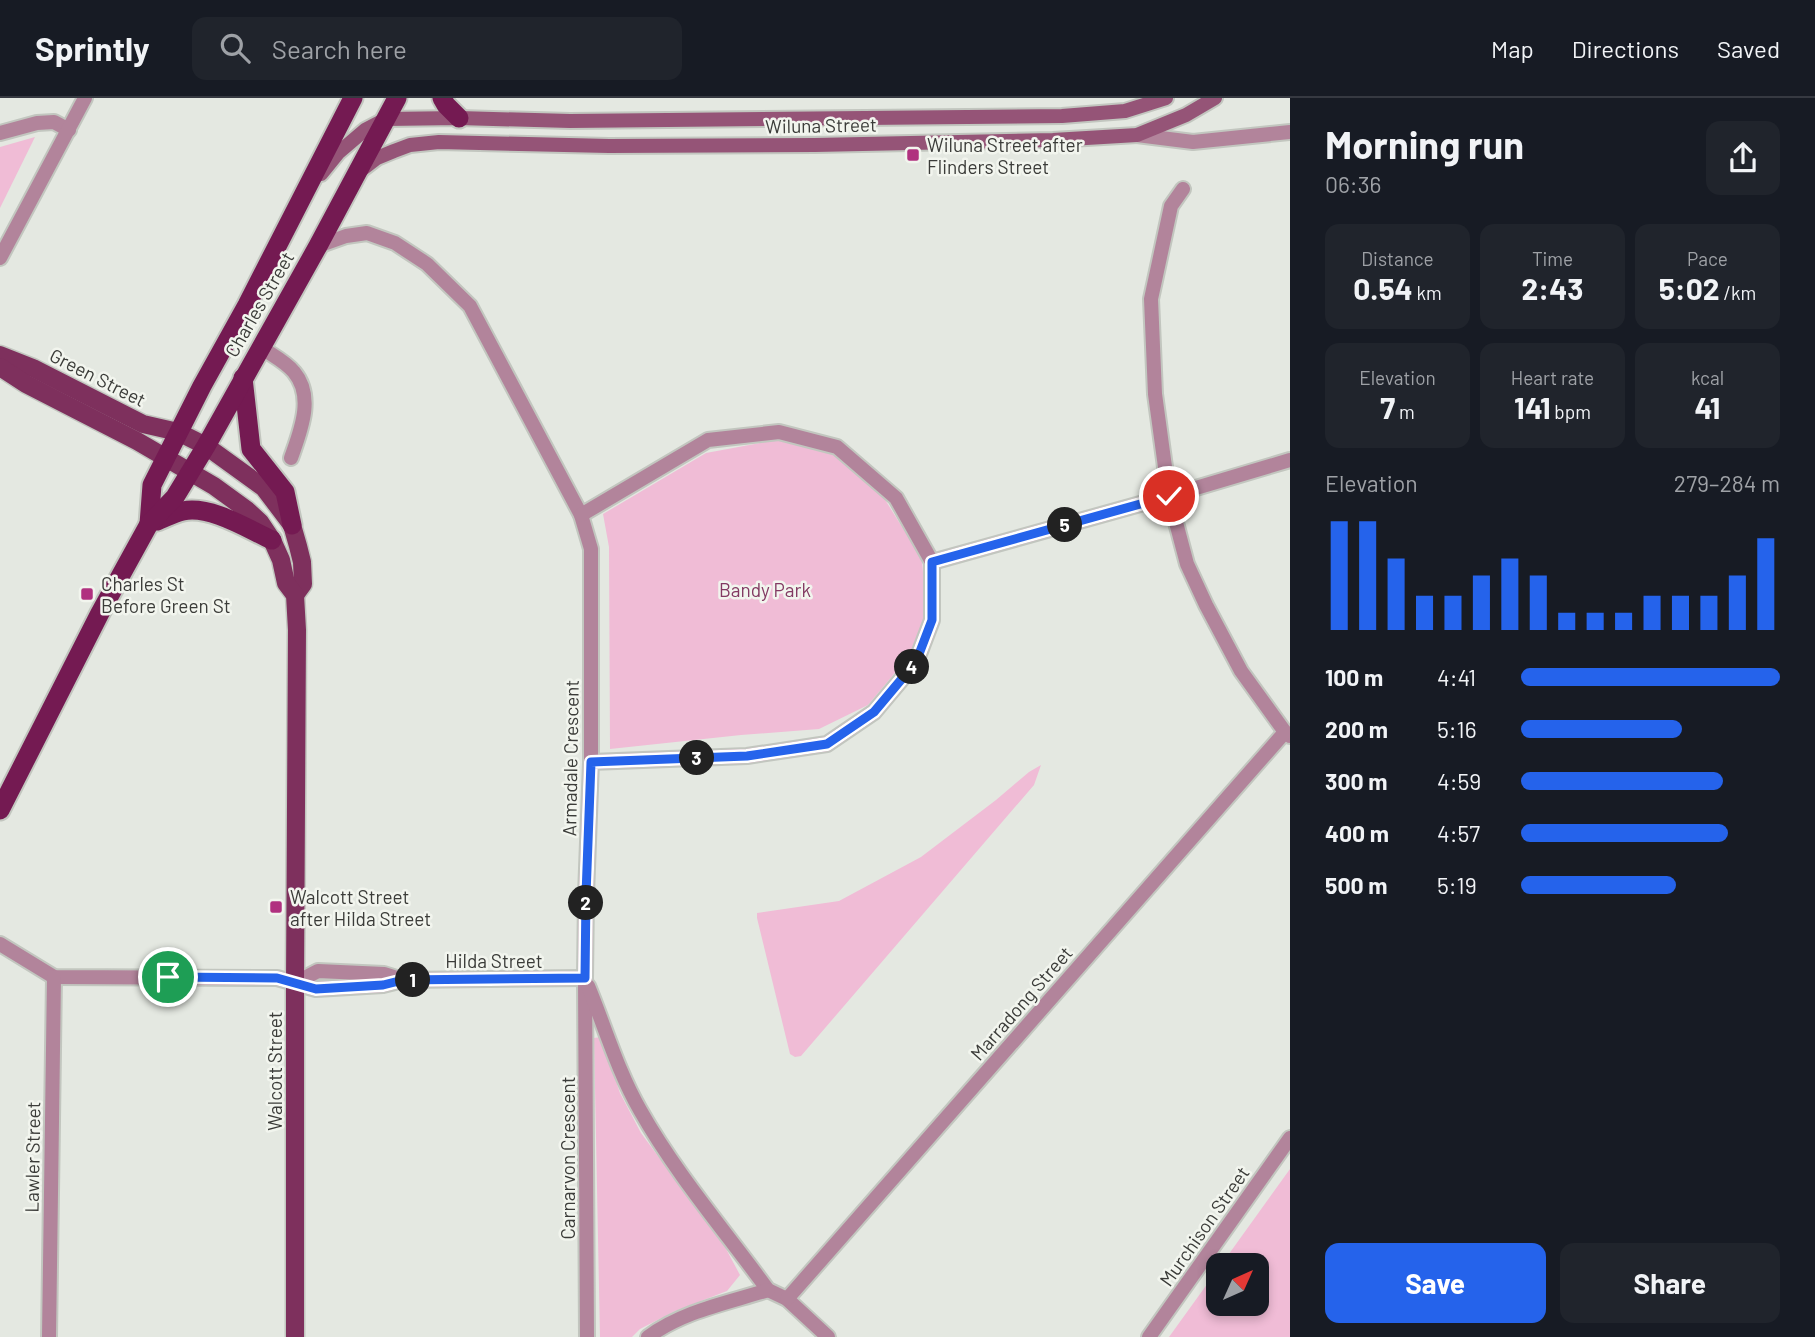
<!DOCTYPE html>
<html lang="en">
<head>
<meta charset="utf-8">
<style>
	:root { --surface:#171b24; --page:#20242c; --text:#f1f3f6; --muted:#9ea1a6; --line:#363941; --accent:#2563eb }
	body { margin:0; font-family:Barlow,sans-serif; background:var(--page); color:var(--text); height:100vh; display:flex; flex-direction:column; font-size:26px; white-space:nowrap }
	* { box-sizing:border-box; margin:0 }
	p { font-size:23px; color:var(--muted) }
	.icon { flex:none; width:38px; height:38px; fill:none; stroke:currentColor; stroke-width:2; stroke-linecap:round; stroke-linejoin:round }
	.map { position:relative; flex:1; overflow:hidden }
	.side { display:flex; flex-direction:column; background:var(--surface); width:525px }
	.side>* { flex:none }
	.needle { width:46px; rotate:45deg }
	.tools { position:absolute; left:1206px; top:1155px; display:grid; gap:14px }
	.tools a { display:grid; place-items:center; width:63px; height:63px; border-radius:14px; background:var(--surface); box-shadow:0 4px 10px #0003; font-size:35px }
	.pin { position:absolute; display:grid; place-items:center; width:60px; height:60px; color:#fff; margin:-30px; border:4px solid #fff; border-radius:50%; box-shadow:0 2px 7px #0007 }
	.km { position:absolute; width:35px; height:35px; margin:-18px; border-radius:50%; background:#222; color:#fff; font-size:19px; line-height:35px; text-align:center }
	.round { display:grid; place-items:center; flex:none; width:74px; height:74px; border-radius:14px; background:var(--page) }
	.headline { display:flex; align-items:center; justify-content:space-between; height:119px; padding:0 35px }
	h1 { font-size:38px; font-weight:700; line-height:52px }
	.figures { display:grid; grid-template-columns:repeat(3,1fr); gap:10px; height:119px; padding:7px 35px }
	.figures div { display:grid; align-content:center; border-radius:14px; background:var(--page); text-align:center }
	.figures b { font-size:30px; font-weight:700 }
	.figures small { font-size:19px; font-weight:400 }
	.figures p { font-size:19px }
	.chart { height:196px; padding:14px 35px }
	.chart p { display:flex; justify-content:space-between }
	.chart svg { width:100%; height:126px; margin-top:7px; stroke:var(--accent); stroke-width:6 }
	.button { display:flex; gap:14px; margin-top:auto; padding:14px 35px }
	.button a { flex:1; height:80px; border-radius:14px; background:var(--accent); color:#fff; font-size:28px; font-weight:700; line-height:80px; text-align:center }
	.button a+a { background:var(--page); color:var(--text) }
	ul { padding:0 35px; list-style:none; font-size:23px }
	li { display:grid; grid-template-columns:112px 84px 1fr; align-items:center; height:52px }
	li i { height:18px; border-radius:9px; background:var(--accent) }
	header { display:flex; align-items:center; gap:42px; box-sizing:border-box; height:98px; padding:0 35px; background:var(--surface); border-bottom:2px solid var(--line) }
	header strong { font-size:33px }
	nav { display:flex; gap:38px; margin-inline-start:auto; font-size:24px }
	.search { width:490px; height:63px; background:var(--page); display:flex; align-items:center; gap:18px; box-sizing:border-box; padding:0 24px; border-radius:14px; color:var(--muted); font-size:26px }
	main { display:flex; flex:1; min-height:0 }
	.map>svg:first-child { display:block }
	.green { fill:#f0bcd6 }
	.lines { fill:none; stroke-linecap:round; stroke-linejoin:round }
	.minor-casing { stroke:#c2c6bf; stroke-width:18 }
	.secondary-casing { stroke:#c2c6bf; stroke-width:18 }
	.primary-casing { stroke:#c2c6bf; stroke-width:21 }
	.trunk-casing { stroke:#c2c6bf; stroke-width:23 }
	.minor { stroke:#b2849b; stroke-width:14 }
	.secondary { stroke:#955477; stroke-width:14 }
	.primary { stroke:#7e305d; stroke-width:18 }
	.trunk { stroke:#741a52; stroke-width:19 }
	.route-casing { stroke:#fff; stroke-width:14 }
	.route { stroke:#2563eb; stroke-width:9 }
	.poi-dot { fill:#b0317f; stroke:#f2f5ee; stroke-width:2.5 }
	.labels { text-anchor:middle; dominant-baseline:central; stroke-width:5; stroke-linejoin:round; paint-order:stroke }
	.street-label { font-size:19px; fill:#3b3c39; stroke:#f2f5ee }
	.poi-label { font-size:19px; fill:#3b3c39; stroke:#f2f5ee; text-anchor:start }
	.park-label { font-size:19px; fill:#833a63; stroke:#f2f5ee }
</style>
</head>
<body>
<header>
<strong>Sprintly</strong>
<div class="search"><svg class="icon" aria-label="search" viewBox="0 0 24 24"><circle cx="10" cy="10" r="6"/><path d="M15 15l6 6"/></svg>Search here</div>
<nav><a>Map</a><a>Directions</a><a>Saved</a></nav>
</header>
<main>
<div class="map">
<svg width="1290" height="1239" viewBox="0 0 1290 1239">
	<rect width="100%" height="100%" fill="#e4e8e1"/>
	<!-- green -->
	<g class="green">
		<path d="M35,39l-35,71v-61z"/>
		<path d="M776,342l54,11 54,47 38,61 4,54 -16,42 -42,50 -49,24 -78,6 -131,14 -1,-202 -6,-33 103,-61z"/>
		<path d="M1041,667l-7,20 -233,271 -6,1 -5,-3 -33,-136v-5l82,-12 82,-44 75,-57 33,-28z"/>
		<path d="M601,939l19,56 21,40 84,114 15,28 -13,16 -52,20 -35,18 -8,8h-32l-6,-299z"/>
		<path d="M1290,1071v168h-121l49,-68v35h38v-39h-35z"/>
	</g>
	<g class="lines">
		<defs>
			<g id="minor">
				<path d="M0,35l37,-10 17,-1 15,8"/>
				<path d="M1137,37l56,7 97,-10"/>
				<path d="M1183,91l-12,17 -20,93 4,95 14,102 18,68 19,41 35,66 44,61 5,4"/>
				<path d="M318,148l28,-10 21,-3 28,10 32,21 43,42 111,209 10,34v213l-5,133 -1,83 2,359"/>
				<path d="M0,160l85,-160"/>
				<path d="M262,250c10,7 24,14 32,24 21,25 6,60 -3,86"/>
				<path d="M581,417l127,-75 71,-8 58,15 59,51 36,64v58l-16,42 -42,50 -47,32 -80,12 -156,6"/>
				<path d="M932,464l237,-66 121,-36"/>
				<path d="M0,846l54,33 223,1 39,11 67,-4 20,-5 182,-2"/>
				<path d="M295,885l23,-12 66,3 19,6"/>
				<path d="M588,888c17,41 30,86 52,124 36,64 85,121 128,180l19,9 41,38"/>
				<path d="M787,1201l498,-567"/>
				<path d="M49,1239l5,-360"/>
				<path d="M648,1239c35,-26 79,-34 120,-47"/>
				<path d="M1149,1239l141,-199"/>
			</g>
			<g id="secondary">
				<path d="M360,73l17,-13 17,-7 16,-6 29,-3 170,4 206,-1 238,-5 84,-5 49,-20 29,-17"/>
				<path d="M321,76l17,-21 27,-23 21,-11 73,-1 111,3 492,-5 63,-5 41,-13"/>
			</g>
			<g id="primary">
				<path d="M0,257l33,13 110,56 35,8 28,14 58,42 28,37 6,21 4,16 1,22 -8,11"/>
				<path d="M0,269l26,17 111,57 77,45 33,24 13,12 12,18 9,20 5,23 9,12 2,35 -2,353v354"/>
			</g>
			<g id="trunk">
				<path d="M442,0l4,7 13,13"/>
				<path d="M243,280l8,71 34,43 7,33"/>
				<path d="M157,423c8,-3 17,-8 26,-10 27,-6 65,18 89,29"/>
				<path d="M149,426l3,-39 50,-99 45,-81 106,-207"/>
				<path d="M0,712l100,-197 49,-89 26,-27 31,-51 112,-200 79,-148"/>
			</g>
		</defs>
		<!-- minor casing -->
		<use href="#minor" class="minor-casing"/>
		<!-- secondary casing -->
		<use href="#secondary" class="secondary-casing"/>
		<!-- primary casing -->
		<use href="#primary" class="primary-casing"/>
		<!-- trunk casing -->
		<use href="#trunk" class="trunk-casing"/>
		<!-- minor -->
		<use href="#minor" class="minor"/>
		<!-- secondary -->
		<use href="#secondary" class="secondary"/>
		<!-- primary -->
		<use href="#primary" class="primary"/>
		<!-- trunk -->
		<use href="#trunk" class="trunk"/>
	</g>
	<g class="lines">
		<defs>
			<path id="route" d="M168,879l109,1 39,11 67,-4 20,-5 182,-2 1,-83 5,-133 156,-6 80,-12 47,-32 42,-50 16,-42v-58l237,-66"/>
		</defs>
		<!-- route casing -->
		<use href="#route" class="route-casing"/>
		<!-- route -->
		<use href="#route" class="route"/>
	</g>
	<!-- markers -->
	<g class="poi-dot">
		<rect x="906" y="50" width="14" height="14" rx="3.5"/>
		<rect x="80" y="489" width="14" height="14" rx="3.5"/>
		<rect x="269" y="802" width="14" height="14" rx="3.5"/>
	</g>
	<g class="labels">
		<!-- street labels -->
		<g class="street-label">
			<text transform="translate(821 27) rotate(-1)">Wiluna Street</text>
			<text transform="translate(259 206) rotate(-60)">Charles Street</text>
			<text transform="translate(98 279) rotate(27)">Green Street</text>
			<text transform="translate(570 660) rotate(-89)">Armadale Crescent</text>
			<text x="494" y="862">Hilda Street</text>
			<text transform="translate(1021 905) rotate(-49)">Marradong Street</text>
			<text transform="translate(274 973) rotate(-90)">Walcott Street</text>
			<text transform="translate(32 1059) rotate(-89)">Lawler Street</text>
			<text transform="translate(567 1060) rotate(-90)">Carnarvon Crescent</text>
			<text transform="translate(1204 1128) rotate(-55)">Murchison Street</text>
		</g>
		<!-- poi labels -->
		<g class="poi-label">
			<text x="927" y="46">Wiluna Street after<tspan x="927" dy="22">Flinders Street</tspan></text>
			<text x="101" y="485">Charles St<tspan x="101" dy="22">Before Green St</tspan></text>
			<text x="290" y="798">Walcott Street<tspan x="290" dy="22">after Hilda Street</tspan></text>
		</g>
		<!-- park labels -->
		<g class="park-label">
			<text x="765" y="491">Bandy Park</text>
		</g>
	</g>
</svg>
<div class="tools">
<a><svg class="needle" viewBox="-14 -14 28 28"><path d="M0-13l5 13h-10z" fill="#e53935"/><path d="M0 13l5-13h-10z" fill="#9ea1a6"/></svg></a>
</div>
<div class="pin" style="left:168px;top:879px;background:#1e9e55"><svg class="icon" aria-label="arrive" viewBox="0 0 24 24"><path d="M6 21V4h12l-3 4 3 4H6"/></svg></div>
<div class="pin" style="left:1169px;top:398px;background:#d93025"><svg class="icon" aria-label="check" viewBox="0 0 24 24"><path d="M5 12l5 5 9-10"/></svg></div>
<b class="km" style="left:413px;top:882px">1</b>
<b class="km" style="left:586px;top:805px">2</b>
<b class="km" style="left:697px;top:660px">3</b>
<b class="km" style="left:912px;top:569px">4</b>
<b class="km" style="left:1065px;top:427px">5</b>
</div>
<section class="side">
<div class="headline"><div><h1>Morning run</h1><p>06:36</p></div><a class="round"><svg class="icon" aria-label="share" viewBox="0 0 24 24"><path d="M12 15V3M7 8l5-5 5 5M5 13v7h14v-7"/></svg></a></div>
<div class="figures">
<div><p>Distance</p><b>0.54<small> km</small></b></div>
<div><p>Time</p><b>2:43</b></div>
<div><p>Pace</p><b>5:02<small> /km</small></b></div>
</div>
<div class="figures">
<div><p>Elevation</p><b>7<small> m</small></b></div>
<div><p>Heart rate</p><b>141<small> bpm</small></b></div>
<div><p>kcal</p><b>41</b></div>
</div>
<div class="chart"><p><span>Elevation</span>279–284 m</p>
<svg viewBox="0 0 160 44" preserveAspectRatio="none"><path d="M5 44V6M15 44V6M25 44V19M35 44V32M45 44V32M55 44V25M65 44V19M75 44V25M85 44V38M95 44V38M105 44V38M115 44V32M125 44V32M135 44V32M145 44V25M155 44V12"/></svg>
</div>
<ul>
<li><b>100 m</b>4:41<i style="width:100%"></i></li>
<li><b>200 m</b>5:16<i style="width:62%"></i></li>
<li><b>300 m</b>4:59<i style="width:78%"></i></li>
<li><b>400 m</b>4:57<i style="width:80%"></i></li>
<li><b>500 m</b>5:19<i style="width:60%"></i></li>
</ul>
<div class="button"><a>Save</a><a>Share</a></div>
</section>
</main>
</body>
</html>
